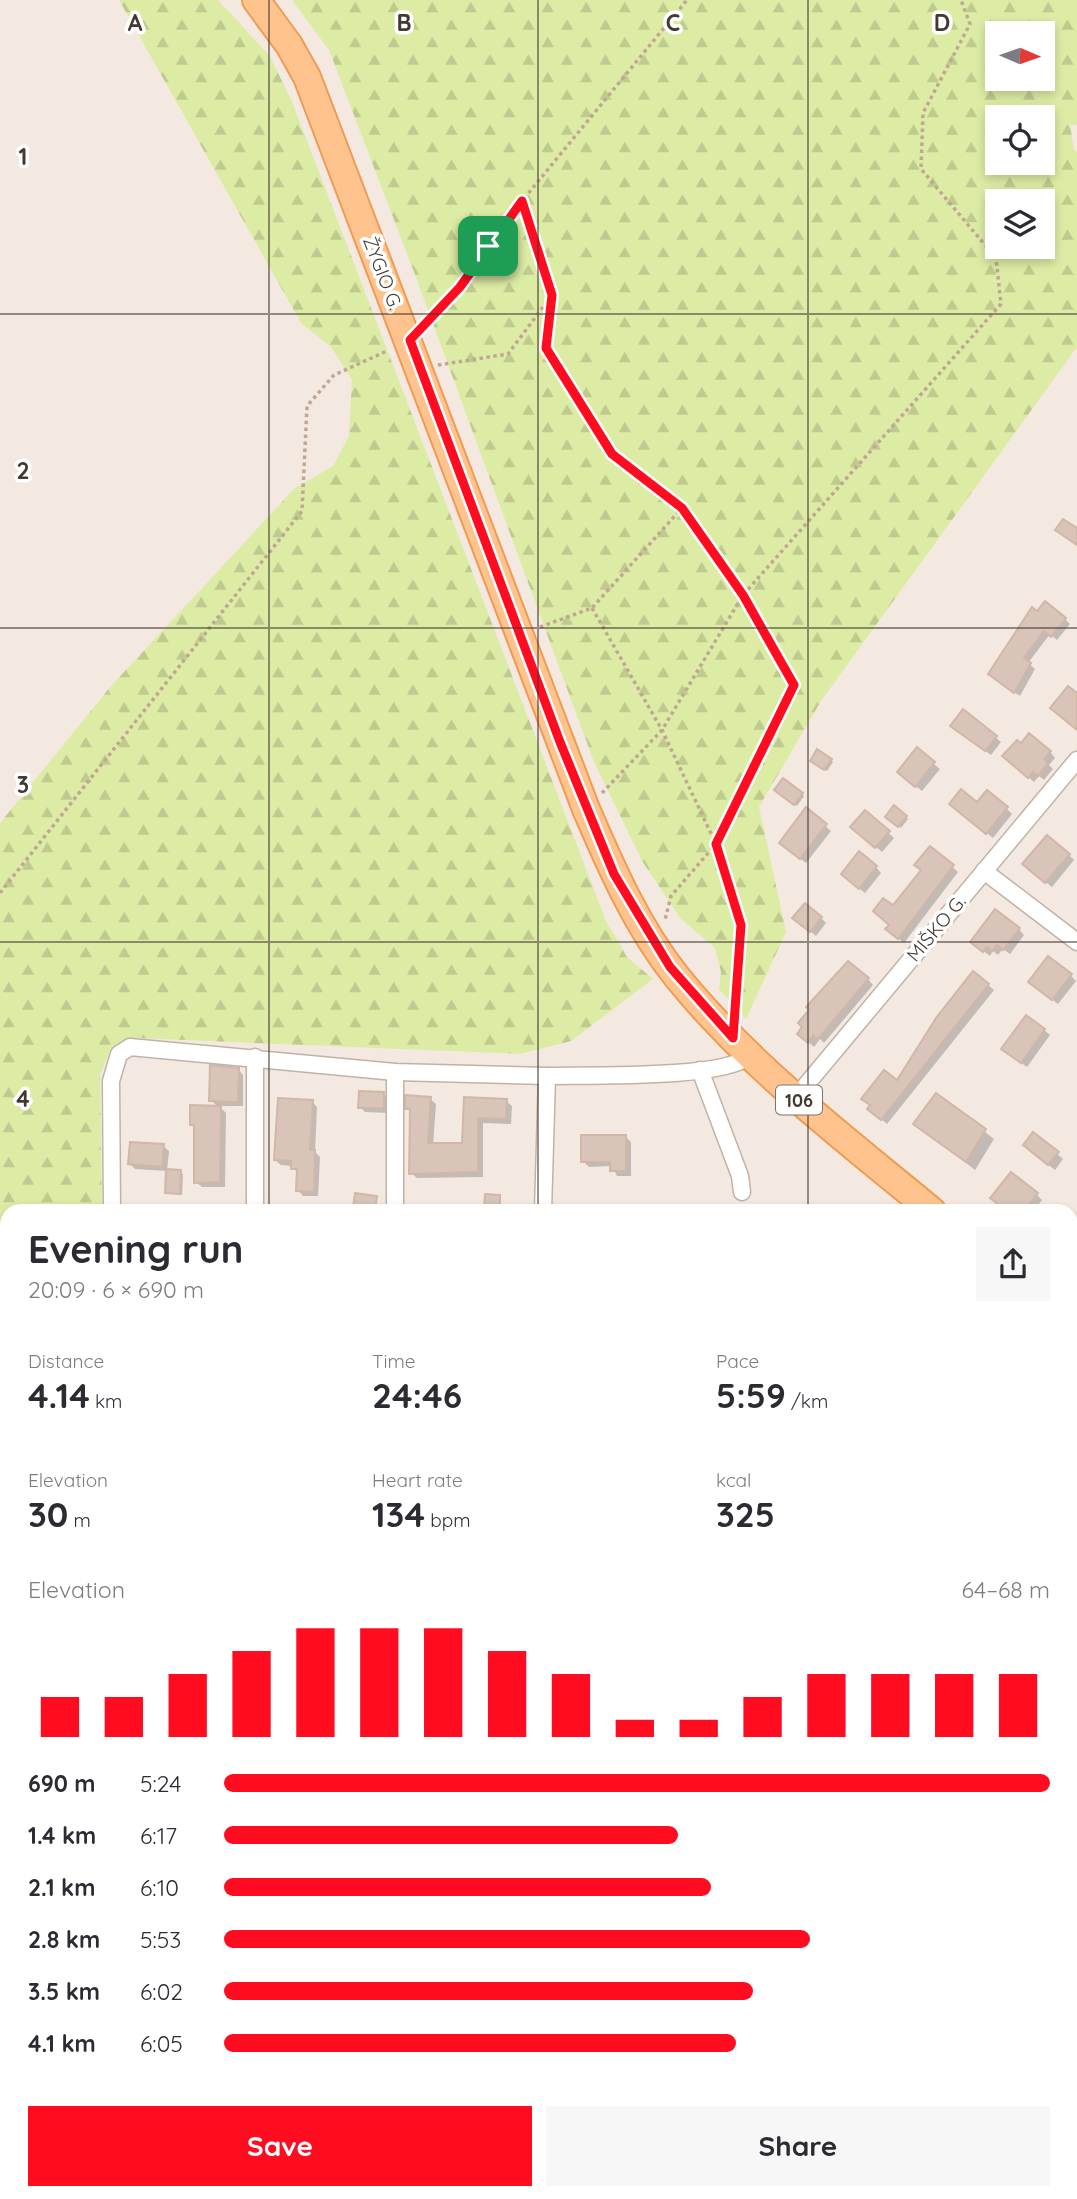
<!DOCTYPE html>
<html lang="en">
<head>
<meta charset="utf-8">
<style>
	:root { --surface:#fff; --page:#f7f7f7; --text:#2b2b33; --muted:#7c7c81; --accent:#ff0c20 }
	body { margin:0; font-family:Quicksand,sans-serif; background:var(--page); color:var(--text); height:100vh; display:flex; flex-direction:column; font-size:26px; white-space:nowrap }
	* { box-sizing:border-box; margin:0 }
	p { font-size:23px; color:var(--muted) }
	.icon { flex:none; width:38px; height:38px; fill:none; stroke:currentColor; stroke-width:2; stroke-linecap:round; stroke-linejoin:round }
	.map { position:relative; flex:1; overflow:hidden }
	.side { position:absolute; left:0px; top:1204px; width:1078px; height:996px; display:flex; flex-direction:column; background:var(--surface); border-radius:21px 21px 0 0; box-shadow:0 4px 10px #0003 }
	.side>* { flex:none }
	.needle { width:46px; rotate:92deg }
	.buttons { position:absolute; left:985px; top:21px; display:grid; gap:14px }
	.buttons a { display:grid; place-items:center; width:70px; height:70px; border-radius:0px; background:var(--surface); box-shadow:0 4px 10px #0003; font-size:35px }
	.pin { position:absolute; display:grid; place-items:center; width:60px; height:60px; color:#fff; margin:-30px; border-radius:14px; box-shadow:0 4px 10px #0006 }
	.round { display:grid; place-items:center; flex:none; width:74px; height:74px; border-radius:0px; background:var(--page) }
	.headline { display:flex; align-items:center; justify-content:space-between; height:119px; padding:0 28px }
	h1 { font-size:38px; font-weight:700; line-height:52px }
	.metrics { display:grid; grid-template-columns:repeat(3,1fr); gap:10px; height:119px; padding:7px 28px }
	.metrics div { display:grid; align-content:center }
	.metrics b { font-size:35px; font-weight:700 }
	.metrics small { font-size:19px; font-weight:400 }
	.metrics p { font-size:19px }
	.chart { height:196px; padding:14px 28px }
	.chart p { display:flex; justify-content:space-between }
	.chart svg { width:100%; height:126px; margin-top:7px; stroke:var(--accent); stroke-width:6 }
	.action { display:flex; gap:14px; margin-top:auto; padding:14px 28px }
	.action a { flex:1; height:80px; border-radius:0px; background:var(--accent); color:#fff; font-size:28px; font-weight:700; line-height:80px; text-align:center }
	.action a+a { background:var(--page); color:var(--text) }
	ul { padding:0 28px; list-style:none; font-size:23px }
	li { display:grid; grid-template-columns:112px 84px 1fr; align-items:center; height:52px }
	li i { height:18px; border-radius:9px; background:var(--accent) }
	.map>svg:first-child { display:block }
	.forest { fill:url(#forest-firs); fill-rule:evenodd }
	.shadow { fill:#0003 }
	.building { fill:#d8c4b8; stroke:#d1b7a8; stroke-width:2 }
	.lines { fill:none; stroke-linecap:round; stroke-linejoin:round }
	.minor-casing { stroke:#c1b2a6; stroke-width:19 }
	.primary-casing { stroke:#ef9b53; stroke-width:30 }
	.path { stroke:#c2a693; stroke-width:3.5; stroke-dasharray:3.5 3.5; stroke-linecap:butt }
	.minor { stroke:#fff; stroke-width:16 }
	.primary { stroke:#ffc48e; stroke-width:26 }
	.route-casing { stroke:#fff; stroke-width:14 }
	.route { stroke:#ff0c20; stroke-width:9 }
	.grid { fill:none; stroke:#443932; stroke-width:2; stroke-opacity:0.55 }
	.labels { text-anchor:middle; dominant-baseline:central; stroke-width:7; stroke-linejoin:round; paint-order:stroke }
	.shield { fill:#fff; stroke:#7c7470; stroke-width:2 }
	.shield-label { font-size:18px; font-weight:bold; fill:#443932 }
	.street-label { font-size:19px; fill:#443932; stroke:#fff }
	.grid-label { font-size:23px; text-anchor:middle; font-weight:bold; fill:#443932; stroke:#fff; stroke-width:7; stroke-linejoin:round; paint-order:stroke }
</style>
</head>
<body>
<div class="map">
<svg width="1077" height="2199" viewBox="0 0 1077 2199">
	<defs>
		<pattern id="forest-firs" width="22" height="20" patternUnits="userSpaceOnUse" patternTransform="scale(1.75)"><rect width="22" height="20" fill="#ddeca5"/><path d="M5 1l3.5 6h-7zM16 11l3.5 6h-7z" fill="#bfcb8e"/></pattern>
	</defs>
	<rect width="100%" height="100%" fill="#f3e9e1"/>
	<!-- forest -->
	<g class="forest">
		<path d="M119,0h99l51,55 22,44 315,822 21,36 26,22 -82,62 -51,13 -384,-16 -26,13 -10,24 2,136h-95v982h112v6h-119v-1376l111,-137 184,-198 38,-22 16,-30 3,-56 -21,-33 -30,-24z"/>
		<path d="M292,0h785v125h-7l4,24 3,3v195l-256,354 -62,106 27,125 -40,87 -27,-30 2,-17 -6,-24 -34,-29 -39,-58 -48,-99 -180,-490 -85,-222zM998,33h45v46h-45zM998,117h45v46h-45zM998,201h45v46h-45z"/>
	</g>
	<!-- shadow -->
	<g class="shadow">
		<path d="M1038,614l27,5 5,5 -13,16 -7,-6 -22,29 7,6 -15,27 -25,-17z"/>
		<path d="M957,731l38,6 6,5 -10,13z"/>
		<path d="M917,750l23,19 -18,22 -18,-14z"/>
		<path d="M1050,752l5,6 -6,7 4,4 -9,11 -5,-4 -5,6 -24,-20z"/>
		<path d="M831,760l2,2 -6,9 -13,-8z"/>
		<path d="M778,792l24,2 2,2 -7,10z"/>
		<path d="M895,808l13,11 -7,9 -13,-12z"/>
		<path d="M957,809h50l5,5 -19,24z"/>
		<path d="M806,810l25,21 -25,32 -20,-15z"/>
		<path d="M865,812l29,26 -12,14 -24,-20z"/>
		<path d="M930,848l28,24 -54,71 -11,-9v-26l30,-37z"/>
		<path d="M1069,855l5,5 -22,27 -22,-17z"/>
		<path d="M876,867l5,6 -16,20 -16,-13z"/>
		<path d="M821,918l5,5 -10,13 -16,-13z"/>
		<path d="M1019,929l5,6 -14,19 -7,-5 -5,6 -5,-4 -3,5 -12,-9z"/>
		<path d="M1071,976l5,5 -18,23 -22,-17z"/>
		<path d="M868,979l5,6 -49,58 -4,-4 -6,8 -9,-8z"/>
		<path d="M988,985l6,5 -107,134 -12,-10 23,-31z"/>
		<path d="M1044,1030l6,5 -23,32 -18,-13z"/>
		<path d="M238,1069l5,6v31h-24l7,7 -1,74h-23l-6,-5v-53l-5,-5 27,-17 -7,-7z"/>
		<path d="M384,1094l5,5v14l-24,-1 -5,-5z"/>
		<path d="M937,1095l57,44 -19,31 -59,-46z"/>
		<path d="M430,1099l6,5 -3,41h31l2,-46 40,2 6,5 -1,18 -28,-1v54l-66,1 -6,-5 1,-60 -5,-5z"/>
		<path d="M312,1102l5,5 -2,45 5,5 -2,39h-15l-5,-6v-16l-6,-8 -11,-1 -6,-5z"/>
		<path d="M1033,1134l30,25 -8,11 -25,-20z"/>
		<path d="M625,1136l6,6v34h-14l-5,-10 -23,1 -6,-6z"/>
		<path d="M163,1146l6,5 -2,20 16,3 -1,21 -16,-3 1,-21 -32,-2 -5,-5z"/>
		<path d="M1037,1195l5,5 -9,11h-26z"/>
		<path d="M376,1197l1,14 -22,-3z"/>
		<path d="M1077,1227v40l-6,-5v-27z"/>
		<path d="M1077,1411v14l-6,-5z"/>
		<path d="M1071,1646l6,1v114l-6,-5z"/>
		<path d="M1071,1992l6,1v82h-6z"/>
		<path d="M1071,2103l6,2v24l-6,33z"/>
		<path d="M1071,2177l4,4 -2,12h-2z"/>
		<path d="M575,2193h47l-1,6h-45z"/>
		<path d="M688,2193h49l6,5 -54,1z"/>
		<path d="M807,2193h35v6h-29z"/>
		<path d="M1039,2193h24v4z"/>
	</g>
	<!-- building -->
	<g class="building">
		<path d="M1063,519l14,9v17l-22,-15z"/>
		<path d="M1045,601l21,17 -15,19 -7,-6 -20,27 7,5 -17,30 -26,-19 44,-67 5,4z"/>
		<path d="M1068,686l9,7v37l-27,-22z"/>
		<path d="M963,709l34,27 -12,15 -35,-25z"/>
		<path d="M1029,733l22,18 -7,8 4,4 -10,13 -5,-4 -5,6 -26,-22 15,-16 4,3z"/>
		<path d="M917,747l18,15 -20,25 -18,-15z"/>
		<path d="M817,749l15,10 -8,11 -14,-9z"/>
		<path d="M783,778l20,15 -9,12 -20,-15z"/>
		<path d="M961,789l16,13 10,-12 21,17 -22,27 -37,-30z"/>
		<path d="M894,805l13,11 -9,11 -13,-10z"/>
		<path d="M806,807l21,17 -27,35 -21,-16z"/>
		<path d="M865,810l25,21 -15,17 -25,-21z"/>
		<path d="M1047,835l23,19 -25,29 -23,-19z"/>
		<path d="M930,846l24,19 -56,74 -13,-10 4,-4 -16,-14 10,-13 10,7 28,-35 -7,-5z"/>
		<path d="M859,851l18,15 -18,23 -18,-15z"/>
		<path d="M805,903l17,14 -12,15 -18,-14z"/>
		<path d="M995,909l25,19 -17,22 -6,-5 -5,6 -5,-4 -4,5 -13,-10z"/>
		<path d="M1048,956l24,18 -20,26 -24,-18z"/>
		<path d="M848,961l21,17 -51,61 -5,-4 -5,8 -11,-9 5,-7 -4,-4 11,-13 -3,-3z"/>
		<path d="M973,971l16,13 -108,136 -14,-11 3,-4 -9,-6 23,-29 13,10 39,-62z"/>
		<path d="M1026,1015l19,14 -24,34 -20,-14z"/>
		<path d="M210,1065l29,3 -1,34 -29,-1z"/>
		<path d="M359,1091l25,1v16h-26z"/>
		<path d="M936,1093l50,36 -20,33 -53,-38z"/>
		<path d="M405,1095l26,2 -3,46h34l2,-46 43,2 -1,20 -28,-1v54l-69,2 1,-65h-5z"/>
		<path d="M278,1098l35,2 -3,50h5l-1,42 -18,-1 1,-22h-6v-8l-17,-1z"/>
		<path d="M190,1105l31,1 -1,76 -26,1v-58h-4z"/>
		<path d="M1033,1132l26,20 -11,13 -25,-20z"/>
		<path d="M581,1135h45v36h-16v-9h-29z"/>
		<path d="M130,1142l34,2 -2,23 -34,-3z"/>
		<path d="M166,1169l15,1 -1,24 -15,-1z"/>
		<path d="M1011,1172l27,21 -14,18h-30l5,-6 -9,-7z"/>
		<path d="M355,1193l22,3 -2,15 -22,-3z"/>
		<path d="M485,1194l15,1v16h-16z"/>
	</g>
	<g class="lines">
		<defs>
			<g id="minor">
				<path d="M984,871l93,71"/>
				<path d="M700,1070l40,106 2,16"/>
				<path d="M395,1072v139"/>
				<path d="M796,1097l281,-337"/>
				<path d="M112,1211l-1,-130 8,-27 11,-7 265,25 152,4"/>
				<path d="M255,1211v-154"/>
				<path d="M543,1211l4,-135c40,-1 178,3 202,-20"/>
				<path d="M1071,1841l6,1"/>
				<path d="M1071,1952l6,1"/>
				<path d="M411,2199l1,-6"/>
			</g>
			<g id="primary">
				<path d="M256,0l33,45 18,32 279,732c25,58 51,118 91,168 73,90 167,161 255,234"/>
				<path d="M1071,1317l6,4"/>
			</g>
		</defs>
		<!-- minor casing -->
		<use href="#minor" class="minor-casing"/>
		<!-- primary casing -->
		<use href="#primary" class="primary-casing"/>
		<!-- path -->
		<g class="path">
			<path d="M552,295l-6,53 66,106 70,54 61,87 51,91 -78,158 -45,52 -6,24"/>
			<path d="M425,325l35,-38 62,-86 165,-201"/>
			<path d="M438,365l70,-11 44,-59 -30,-94"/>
			<path d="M592,608l70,122 54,114 25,81 -5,87"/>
			<path d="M540,627l52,-19 90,-100"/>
			<path d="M602,793l60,-63 81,-135 258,-291 -5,-46 -75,-89 2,-56 47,-89 -9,-24"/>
			<path d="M0,893l302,-382 5,-105 27,-31 53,-24"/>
			<path d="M0,1237l7,9"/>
			<path d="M0,1631l7,2"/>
			<path d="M0,1712l7,-3"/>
			<path d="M0,1888l7,6"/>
			<path d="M1071,2075l6,-7"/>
			<path d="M184,2193l1,6"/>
			<path d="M312,2193l3,6"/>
			<path d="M790,2193l25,6"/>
			<path d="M650,2199l9,-6"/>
			<path d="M758,2199l1,-6"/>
			<path d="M823,2199l17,-6"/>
			<path d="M993,2199l1,-6"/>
			<path d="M1053,2199l21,-6"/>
			<path d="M1073,2199l4,-31"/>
		</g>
		<!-- minor -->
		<use href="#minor" class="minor"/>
		<!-- primary -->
		<use href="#primary" class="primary"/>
	</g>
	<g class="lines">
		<defs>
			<path id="route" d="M522,201l30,94 -6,53 66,106 70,54 61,87 51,90 -78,159 25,81 -8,113 -63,-71 -56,-93 -54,-132 -150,-402 50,-53z"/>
		</defs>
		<!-- route casing -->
		<use href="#route" class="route-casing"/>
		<!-- route -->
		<use href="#route" class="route"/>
	</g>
	<!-- grid -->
	<path class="grid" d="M269,0v1211M538,0v1211M808,0v1211M0,314h1077M0,628h1077M0,942h1077M0,1257h7M1071,1257h6M0,1571h7M1071,1571h6M0,1885h7M1071,1885h6M269,2193v6M538,2193v6M808,2193v6"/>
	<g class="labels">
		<!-- shield labels -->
		<rect class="shield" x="776" y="1085.5" width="46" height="29" rx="5"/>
		<g class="shield-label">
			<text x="799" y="1100">106</text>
		</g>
		<!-- street labels -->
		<g class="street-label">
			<text transform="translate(383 273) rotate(69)">ŽYGIO G.</text>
			<text transform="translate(936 928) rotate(-50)">MIŠKO G.</text>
		</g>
	</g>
	<g class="grid-label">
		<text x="135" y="31">A</text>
		<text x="404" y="31">B</text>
		<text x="673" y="31">C</text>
		<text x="942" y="31">D</text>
		<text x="23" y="165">1</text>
		<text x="23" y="479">2</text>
		<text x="23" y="793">3</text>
		<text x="23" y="1107">4</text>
	</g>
</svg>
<div class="buttons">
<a><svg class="needle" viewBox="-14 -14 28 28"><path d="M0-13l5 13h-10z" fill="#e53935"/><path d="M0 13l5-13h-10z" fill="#7c7c81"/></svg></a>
<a><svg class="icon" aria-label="locate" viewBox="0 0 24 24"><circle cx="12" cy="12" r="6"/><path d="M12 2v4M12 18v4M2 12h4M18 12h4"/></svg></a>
<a><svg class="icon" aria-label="layers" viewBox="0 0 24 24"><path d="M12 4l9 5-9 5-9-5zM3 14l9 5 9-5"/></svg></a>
</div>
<div class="pin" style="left:488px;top:246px;background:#1e9e55"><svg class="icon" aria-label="arrive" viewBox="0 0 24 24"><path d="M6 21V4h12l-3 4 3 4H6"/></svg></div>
<section class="side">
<div class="headline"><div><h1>Evening run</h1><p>20:09 · 6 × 690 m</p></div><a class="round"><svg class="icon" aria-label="share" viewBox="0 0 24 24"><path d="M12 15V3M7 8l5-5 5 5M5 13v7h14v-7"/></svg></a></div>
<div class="metrics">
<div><p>Distance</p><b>4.14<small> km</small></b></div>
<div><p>Time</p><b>24:46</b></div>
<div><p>Pace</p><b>5:59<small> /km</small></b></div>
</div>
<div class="metrics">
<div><p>Elevation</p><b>30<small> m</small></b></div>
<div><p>Heart rate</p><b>134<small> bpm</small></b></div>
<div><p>kcal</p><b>325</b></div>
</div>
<div class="chart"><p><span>Elevation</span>64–68 m</p>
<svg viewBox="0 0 160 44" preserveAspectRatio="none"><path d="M5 44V30M15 44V30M25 44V22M35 44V14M45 44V6M55 44V6M65 44V6M75 44V14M85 44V22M95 44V38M105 44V38M115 44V30M125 44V22M135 44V22M145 44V22M155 44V22"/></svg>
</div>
<ul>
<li><b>690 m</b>5:24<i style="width:100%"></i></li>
<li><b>1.4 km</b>6:17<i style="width:55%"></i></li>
<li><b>2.1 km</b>6:10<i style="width:59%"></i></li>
<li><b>2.8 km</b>5:53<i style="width:71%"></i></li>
<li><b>3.5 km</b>6:02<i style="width:64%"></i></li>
<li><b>4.1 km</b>6:05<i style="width:62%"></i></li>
</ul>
<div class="action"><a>Save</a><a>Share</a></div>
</section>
</div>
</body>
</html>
